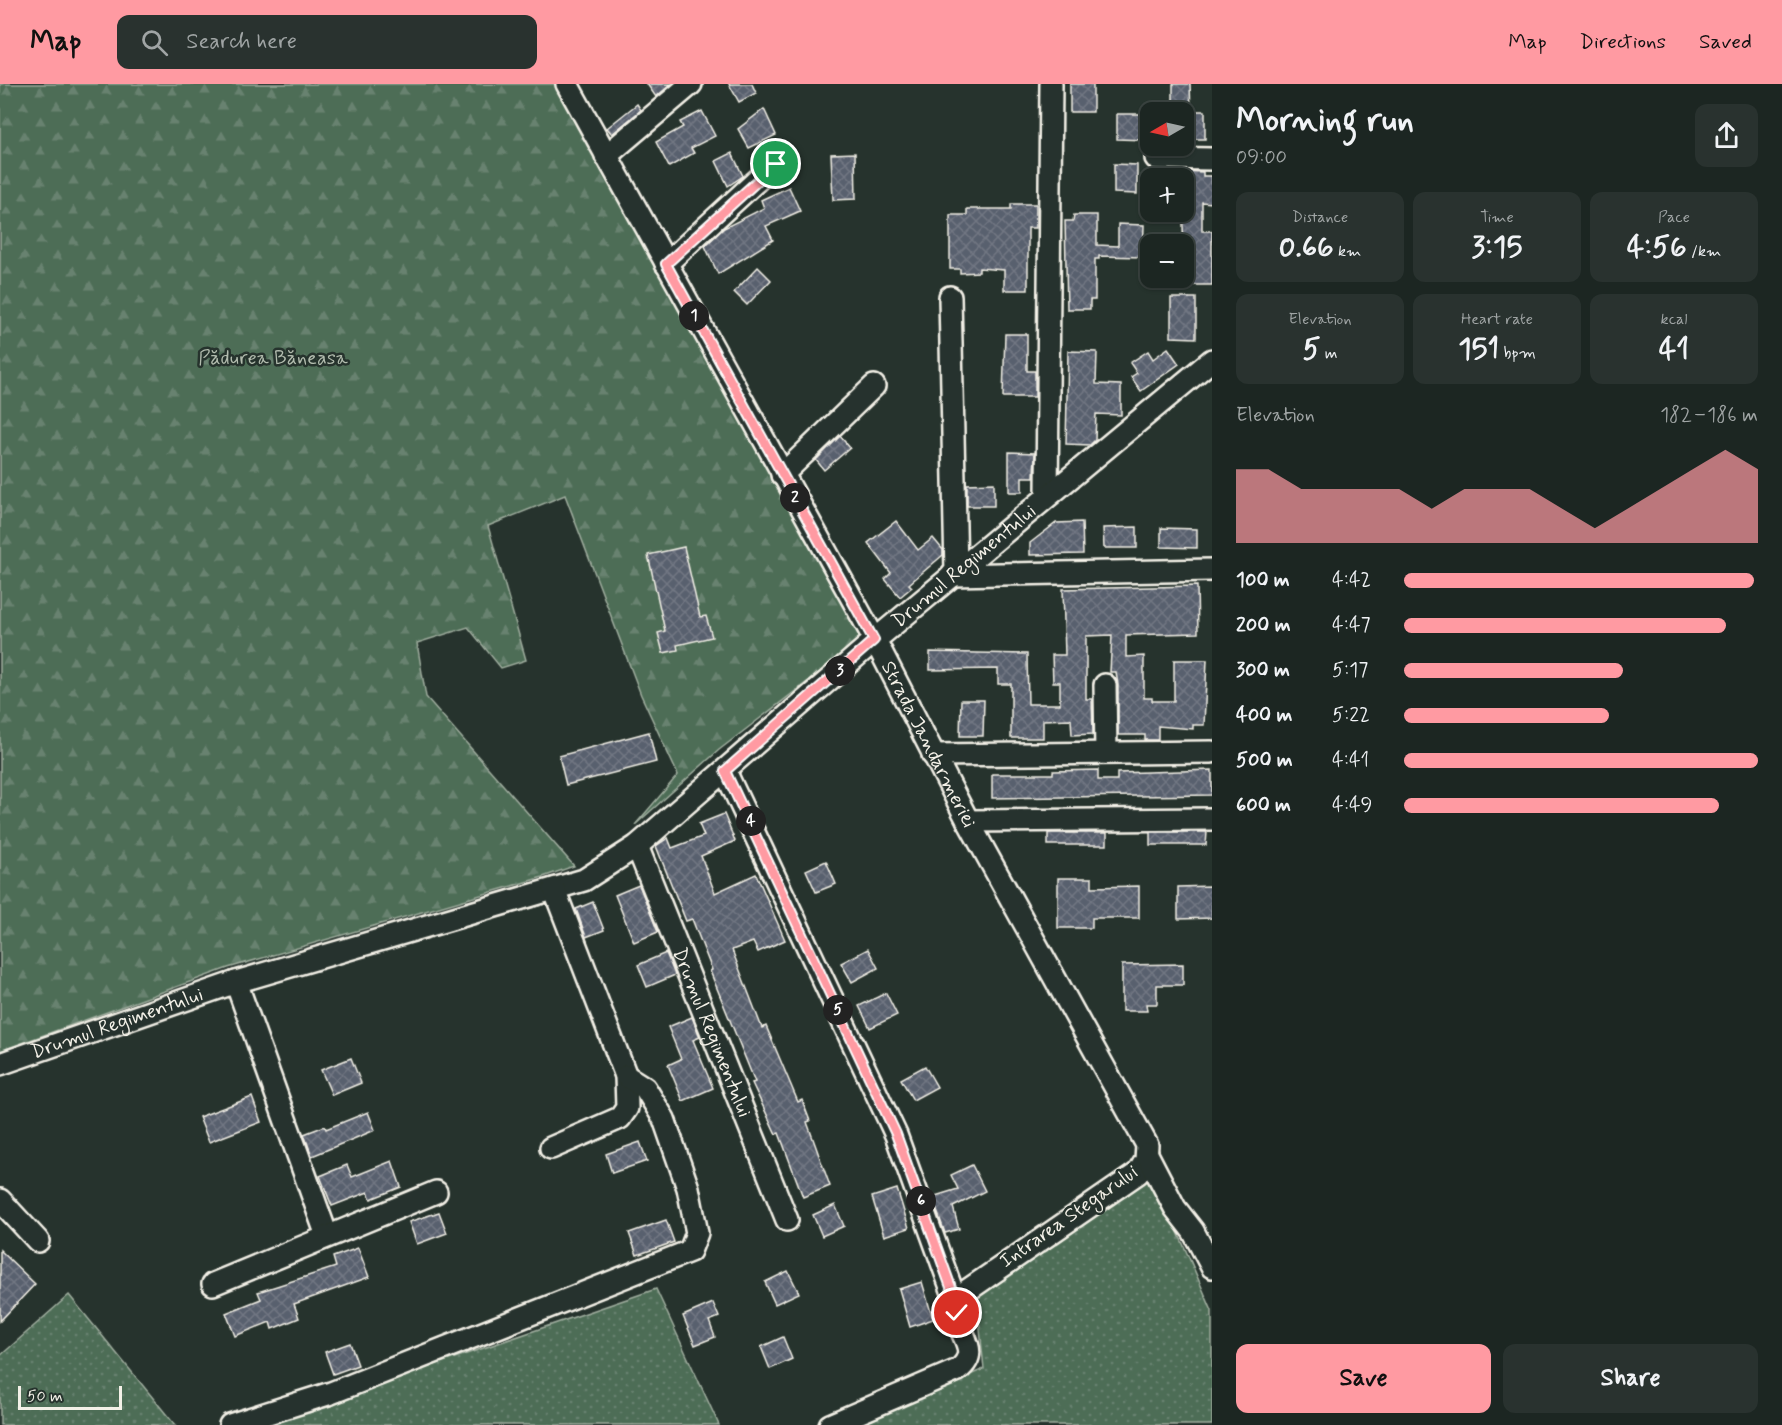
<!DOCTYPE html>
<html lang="en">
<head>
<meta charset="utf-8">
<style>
	:root { --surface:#1c2622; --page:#29322f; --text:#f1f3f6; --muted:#a0a5a5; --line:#3a4340; --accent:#ff9aa2 }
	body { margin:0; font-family:Mynerve,sans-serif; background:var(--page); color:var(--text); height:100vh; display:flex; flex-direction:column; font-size:22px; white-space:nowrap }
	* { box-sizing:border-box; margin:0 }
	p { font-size:20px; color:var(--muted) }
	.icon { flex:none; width:33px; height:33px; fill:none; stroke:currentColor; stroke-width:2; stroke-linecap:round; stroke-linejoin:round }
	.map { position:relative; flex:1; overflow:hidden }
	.panel { display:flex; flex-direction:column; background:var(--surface); width:570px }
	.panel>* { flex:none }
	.needle { width:39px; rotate:261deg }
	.buttons { position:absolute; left:1140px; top:18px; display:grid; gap:12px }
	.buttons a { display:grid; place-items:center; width:54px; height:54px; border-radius:12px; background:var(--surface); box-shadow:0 2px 4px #0004,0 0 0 2px var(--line); font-size:30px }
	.scale { position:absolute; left:18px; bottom:15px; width:104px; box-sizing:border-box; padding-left:6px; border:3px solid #f4f1e8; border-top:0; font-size:16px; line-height:21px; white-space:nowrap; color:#f4f1e8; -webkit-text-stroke:4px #26332d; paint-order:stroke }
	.pin { position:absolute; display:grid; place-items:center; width:51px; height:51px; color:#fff; margin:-26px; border:3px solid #fff; border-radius:50%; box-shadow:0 2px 6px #0007 }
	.km { position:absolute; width:30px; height:30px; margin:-15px; border-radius:50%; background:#222; color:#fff; font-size:16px; line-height:30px; text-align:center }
	.round { display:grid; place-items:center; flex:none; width:63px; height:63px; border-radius:12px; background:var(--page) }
	.summary { display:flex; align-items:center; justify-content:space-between; height:102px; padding:0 24px }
	h1 { font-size:33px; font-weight:700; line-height:45px }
	.stats { display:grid; grid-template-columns:repeat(3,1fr); gap:9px; height:102px; padding:6px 24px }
	.stats div { display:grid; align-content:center; border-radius:12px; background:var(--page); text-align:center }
	.stats b { font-size:30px; font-weight:700 }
	.stats small { font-size:16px; font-weight:400 }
	.stats p { font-size:16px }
	.chart { height:168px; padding:12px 24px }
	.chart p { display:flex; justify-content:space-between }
	.chart svg { width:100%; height:108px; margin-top:6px; fill:var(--accent); opacity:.7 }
	.button { display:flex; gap:12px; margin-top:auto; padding:12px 24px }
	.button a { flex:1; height:69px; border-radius:12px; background:var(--accent); color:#111; font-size:24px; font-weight:700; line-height:69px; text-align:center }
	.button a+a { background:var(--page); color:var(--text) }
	ul { padding:0 24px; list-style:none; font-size:20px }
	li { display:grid; grid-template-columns:96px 72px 1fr; align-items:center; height:45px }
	li i { height:15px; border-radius:8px; background:var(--accent) }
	header { display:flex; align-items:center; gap:36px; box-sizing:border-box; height:84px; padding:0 30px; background:var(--accent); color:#111 }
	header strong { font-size:28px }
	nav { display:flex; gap:33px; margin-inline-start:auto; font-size:21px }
	.search { width:420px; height:54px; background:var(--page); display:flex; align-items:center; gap:15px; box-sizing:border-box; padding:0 21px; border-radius:12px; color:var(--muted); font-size:22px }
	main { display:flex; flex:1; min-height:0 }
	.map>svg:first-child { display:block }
	.grass { fill:url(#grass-dots); stroke:#a1afa0; stroke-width:1.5 }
	.forest { fill:url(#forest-firs); stroke:#a1afa0; stroke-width:1.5 }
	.building { fill:url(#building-cross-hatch); stroke:#f4f1e8; stroke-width:1.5 }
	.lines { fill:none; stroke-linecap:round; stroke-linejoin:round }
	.minor-casing { stroke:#f4f1e8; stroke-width:26 }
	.minor { stroke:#26332d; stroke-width:21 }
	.route-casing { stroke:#fff; stroke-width:12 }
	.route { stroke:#ff9aa2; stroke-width:8 }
	.labels { text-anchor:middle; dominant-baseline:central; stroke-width:5; stroke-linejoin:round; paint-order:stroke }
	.park-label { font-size:20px; fill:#b2bcae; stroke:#26332d }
	.street-label { font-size:20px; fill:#f4f1e8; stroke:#26332d }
</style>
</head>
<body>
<header>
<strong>Map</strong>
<div class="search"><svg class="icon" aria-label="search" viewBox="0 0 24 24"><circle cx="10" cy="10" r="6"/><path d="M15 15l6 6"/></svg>Search here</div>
<nav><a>Map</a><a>Directions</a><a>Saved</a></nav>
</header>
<main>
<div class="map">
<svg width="1212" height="1341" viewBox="0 0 1212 1341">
	<defs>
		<pattern id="grass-dots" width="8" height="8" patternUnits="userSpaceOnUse" patternTransform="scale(1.5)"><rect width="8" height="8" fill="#4e6d57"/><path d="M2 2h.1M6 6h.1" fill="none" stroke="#68826f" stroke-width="1.8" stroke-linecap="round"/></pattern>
		<pattern id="forest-firs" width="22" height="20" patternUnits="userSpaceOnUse" patternTransform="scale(1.5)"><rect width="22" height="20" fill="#4e6d57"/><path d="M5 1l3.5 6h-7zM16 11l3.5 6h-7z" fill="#68826f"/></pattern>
		<pattern id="building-cross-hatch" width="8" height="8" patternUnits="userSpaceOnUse" patternTransform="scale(1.5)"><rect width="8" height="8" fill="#59606e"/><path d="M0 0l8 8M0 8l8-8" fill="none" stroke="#717783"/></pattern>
	</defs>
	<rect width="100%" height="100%" fill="#26332d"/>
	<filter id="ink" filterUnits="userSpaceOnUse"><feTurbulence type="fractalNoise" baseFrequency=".0167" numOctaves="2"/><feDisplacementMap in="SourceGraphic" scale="12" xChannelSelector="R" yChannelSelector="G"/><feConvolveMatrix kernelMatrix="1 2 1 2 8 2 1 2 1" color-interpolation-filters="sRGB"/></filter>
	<g filter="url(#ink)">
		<!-- grass -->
		<g class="grass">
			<path d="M1152,1088l60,139v114h-360l132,-56 -8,-80z"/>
			<path d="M656,1205l63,136h-460z"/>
			<path d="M69,1211l106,130h-175v-69z"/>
		</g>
		<!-- forest -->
		<path class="forest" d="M0,0h567l308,556 -16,2 -140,108 -84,75 43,-50 -37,-80 -76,-200 -77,31 38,134 -25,8 -33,-41 -51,16 9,54 148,169 -31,11 -315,91 -228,83z"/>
		<!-- building -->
		<g class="building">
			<path d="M647,0h24l-15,13z"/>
			<path d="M729,0h23l4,9 -17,9z"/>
			<rect x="1070" y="0" width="23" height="28"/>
			<path d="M1173,0h17l1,27h14v28h-21v-27h-11z"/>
			<path d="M637,20l4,6 -29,24 -5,-6z"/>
			<path d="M764,25l12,26 -27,13 -11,-19z"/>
			<path d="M702,27l13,25 -24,12 3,5 -25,14 -13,-25 27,-15 -3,-5z"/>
			<path d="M1117,30h30l-1,26 -29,-1z"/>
			<path d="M732,69l11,23 -15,10 -12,-25z"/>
			<path d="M855,69l1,46 -23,1 -2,-46z"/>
			<path d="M1114,80l23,1v29l-23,-1z"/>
			<path d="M1181,87l22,1v4h9v27l-10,-1v29h10v54h-24v-33h-4z"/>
			<path d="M789,103l11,24 -34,15 7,14 -55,34 -13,-28 19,-18 40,-20 -3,-8z"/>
			<path d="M1011,120h25v24h-8v62h-24v-20l-25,-2v4l-19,1v-4h-10v-54h17v-6h44z"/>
			<path d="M1074,131h23v30l21,1v-22l26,1 -1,32 -44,-1v3h-4v41h-5v9h-23l-2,-88h8z"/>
			<path d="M758,183l13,13 -24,25 -13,-13z"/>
			<path d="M1171,214h25v40l-25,-1z"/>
			<path d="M1005,250h22v37h8v26h-32z"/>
			<path d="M1168,264l11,16 -38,27 -10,-14 6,-4 -7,-10 18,-12 5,8z"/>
			<path d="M1068,267l29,1 -1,32 25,1v30l-25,-1 -1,26 -5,5 -24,-1z"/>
			<path d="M840,352l10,12 -26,22 -8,-10z"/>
			<path d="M1009,368l26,1 -1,24h-12v15h-13z"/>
			<path d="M994,399v23h-27v-22z"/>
			<path d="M896,437l22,29 15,-12 10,12v5l-34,29 3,3 -12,10 -15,-18 6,-6 -23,-30z"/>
			<path d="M1082,438l1,32 -53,1v-12l26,-20z"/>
			<path d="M1137,443v21h-33l-1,-20z"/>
			<path d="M1161,444l36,1v19l-36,-1z"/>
			<path d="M684,463l16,70 6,-1 6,21 -35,8 1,5 -15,3 -5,-20 7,-2 -17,-76z"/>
			<path d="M1197,502l1,47 -72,2v22l18,-1v42h8v3h22v-41h33l-3,65h-11v4l-35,-3v14h-13v-5h-27v-50l-2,-13h-6l2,-37 -26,1v63h6l1,35 -21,1 -1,-16 -28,1v18h-32v-54h-13v-15l-68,1v-18l97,2 1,50h32v-22h-7l-1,-27h13l-2,-66z"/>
			<path d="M961,616h23l-1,36h-23z"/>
			<path d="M649,648l7,30 -90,23 -7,-29z"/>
			<path d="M1098,686v10h19v-7l95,-3v25l-220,3v-24h61v-3z"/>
			<path d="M724,730l11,27 -34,15 14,37 41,-19 29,66 -27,12 -5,-10 -21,8 30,78 4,-2 32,76 4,-2 8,21 -3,1 23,64 -27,11 -24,-64 -3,1 -24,-51 3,-1 -45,-111 2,-1 -20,-51 -6,2 -30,-75 12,-8 4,10 32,-12 -5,-12z"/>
			<path d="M1150,748h57l-1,13h-56z"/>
			<rect x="1048" y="749" width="59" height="12"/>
			<path d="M826,777l10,23 -20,8 -10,-22z"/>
			<path d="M1058,794h34v9l47,-1v32h-47v10h-34z"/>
			<path d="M639,801l19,47 -24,10 -19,-47z"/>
			<path d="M1212,802v32l-34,1v-32z"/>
			<path d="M593,818l11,28 -18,7 -10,-28z"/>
			<path d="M868,865l10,19 -26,14 -11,-19z"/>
			<path d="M666,869l9,22 -28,12 -9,-22z"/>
			<path d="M1183,880v21h-26v19h-11l1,7h-25v-46z"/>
			<path d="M886,909l11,22 -27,13 -11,-22z"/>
			<path d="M692,933l8,20 -7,3 20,48 -30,13 -15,-36 13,-6 -13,-32z"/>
			<path d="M351,974l10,25 -29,12 -11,-25z"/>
			<path d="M925,982l12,21 -24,13 -12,-21z"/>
			<path d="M252,1013l9,25 -52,20 -10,-25z"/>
			<path d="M368,1028l7,18 -63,26 -8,-22 21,-8 1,3z"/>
			<path d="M640,1058l7,19 -35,12 -6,-19z"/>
			<path d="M392,1077l9,26 -30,12 -3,-7 -36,14 -12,-30 27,-11 5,12z"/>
			<path d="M972,1081l13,26 -32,16 6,22 -14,4 -13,-36 26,-8 -7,-14z"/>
			<path d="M897,1105l12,39 -25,8 -12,-39z"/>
			<path d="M835,1121l9,21 -22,10 -9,-21z"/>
			<path d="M439,1128l8,21 -30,11 -8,-22z"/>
			<path d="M666,1136l8,22 -37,13 -8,-22z"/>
			<path d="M358,1164l11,29 -75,27 5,14 -27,11 -2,-7 -35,14 -9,-23 35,-14 -3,-7 78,-25 -3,-10z"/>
			<path d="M0,1166l35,34 -35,37z"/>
			<path d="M788,1187l11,22 -24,11 -10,-22z"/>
			<path d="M922,1198l11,37 -23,8 -11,-38z"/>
			<path d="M713,1219l6,14 -10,4 6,16 -20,8 -12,-29z"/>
			<path d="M783,1253l9,22 -22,10 -9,-22z"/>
			<path d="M350,1259l8,22 -25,9 -8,-22z"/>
		</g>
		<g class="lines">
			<defs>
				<g id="minor">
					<path id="s1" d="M567,0l308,556 93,181 179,324 -1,15 -8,13 -170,117c-4,5 -10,10 -11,16 -5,26 28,43 1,64l-128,55"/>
					<path d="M606,72l85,-72"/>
					<path d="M1156,74l56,1"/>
					<path d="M666,180l110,-101"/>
					<path d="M950,213l6,275"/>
					<path d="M782,391l92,-89"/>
					<path d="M1047,411l4,-411"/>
					<path d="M952,491l260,-5"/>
					<path d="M1105,601l1,68"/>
					<path d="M933,671l279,-3"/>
					<path d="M725,687l171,364 61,169"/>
					<path d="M968,737l244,-2"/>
					<path id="s2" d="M637,762l150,374"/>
					<path d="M236,898l91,254"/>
					<path id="s3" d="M0,980l236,-82 348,-102 53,-34 238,-206 337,-280"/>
					<path d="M551,1064l69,-30 7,-10 -1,-32 -72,-187"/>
					<path d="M1147,1070l28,54 18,23 19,36"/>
					<path d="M0,1116l38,41"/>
					<path d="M213,1200l223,-92"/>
					<path d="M230,1341l101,-32 359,-142 7,-18 -9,-45 -24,-69 -19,-31 -19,-12"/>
				</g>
			</defs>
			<!-- minor casing -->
			<use href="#minor" class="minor-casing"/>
			<!-- minor -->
			<use href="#minor" class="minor"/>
		</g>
	</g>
	<g class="lines" filter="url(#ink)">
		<defs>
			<path id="route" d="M776,80l-110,100 208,376 -149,131 171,363 61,170v9"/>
		</defs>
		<!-- route casing -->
		<use href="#route" class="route-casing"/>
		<!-- route -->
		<use href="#route" class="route"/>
	</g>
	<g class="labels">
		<!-- park labels -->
		<g class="park-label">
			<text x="273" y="274">Pădurea Băneasa</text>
		</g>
		<!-- street labels -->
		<g class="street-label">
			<text stroke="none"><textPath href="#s3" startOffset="1106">Drumul Regimentului</textPath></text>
			<text stroke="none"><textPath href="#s1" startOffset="753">Strada Jandarmeriei</textPath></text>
			<text stroke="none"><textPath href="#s3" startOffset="124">Drumul Regimentului</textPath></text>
			<text stroke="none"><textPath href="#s2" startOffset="201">Drumul Regimentului</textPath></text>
			<text transform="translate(1069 1133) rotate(-35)">Intrarea Stegarului</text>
		</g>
	</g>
</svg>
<div class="buttons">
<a><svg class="needle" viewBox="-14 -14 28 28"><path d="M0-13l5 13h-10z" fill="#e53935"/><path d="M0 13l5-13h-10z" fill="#a0a5a5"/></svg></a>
<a>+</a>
<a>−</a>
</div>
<div class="scale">50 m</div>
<div class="pin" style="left:776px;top:80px;background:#1e9e55"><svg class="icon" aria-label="arrive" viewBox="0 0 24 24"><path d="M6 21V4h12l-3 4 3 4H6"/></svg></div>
<div class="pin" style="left:957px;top:1229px;background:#d93025"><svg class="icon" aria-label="check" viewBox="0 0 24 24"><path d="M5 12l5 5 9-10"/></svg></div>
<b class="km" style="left:694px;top:232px">1</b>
<b class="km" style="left:795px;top:414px">2</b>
<b class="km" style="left:840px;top:587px">3</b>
<b class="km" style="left:751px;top:737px">4</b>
<b class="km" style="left:838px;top:926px">5</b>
<b class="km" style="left:921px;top:1117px">6</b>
</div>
<section class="panel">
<div class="summary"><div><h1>Morning run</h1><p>09:00</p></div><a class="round"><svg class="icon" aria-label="share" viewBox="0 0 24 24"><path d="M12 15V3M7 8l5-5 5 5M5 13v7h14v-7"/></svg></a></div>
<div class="stats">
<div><p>Distance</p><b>0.66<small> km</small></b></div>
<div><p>Time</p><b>3:15</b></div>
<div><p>Pace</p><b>4:56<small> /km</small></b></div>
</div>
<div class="stats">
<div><p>Elevation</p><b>5<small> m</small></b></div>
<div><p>Heart rate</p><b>151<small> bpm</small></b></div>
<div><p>kcal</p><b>41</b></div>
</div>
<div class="chart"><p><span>Elevation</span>182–186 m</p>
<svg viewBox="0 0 160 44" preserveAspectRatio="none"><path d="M0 44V14L10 14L20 22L30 22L40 22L50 22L60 30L70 22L80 22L90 22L100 30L110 38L120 30L130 22L140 14L150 6L160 14V44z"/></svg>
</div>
<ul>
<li><b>100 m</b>4:42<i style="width:99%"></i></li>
<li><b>200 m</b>4:47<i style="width:91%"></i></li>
<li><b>300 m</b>5:17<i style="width:62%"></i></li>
<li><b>400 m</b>5:22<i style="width:58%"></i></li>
<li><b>500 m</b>4:41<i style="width:100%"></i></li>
<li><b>600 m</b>4:49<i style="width:89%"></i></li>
</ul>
<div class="button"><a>Save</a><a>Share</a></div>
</section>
</main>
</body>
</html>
